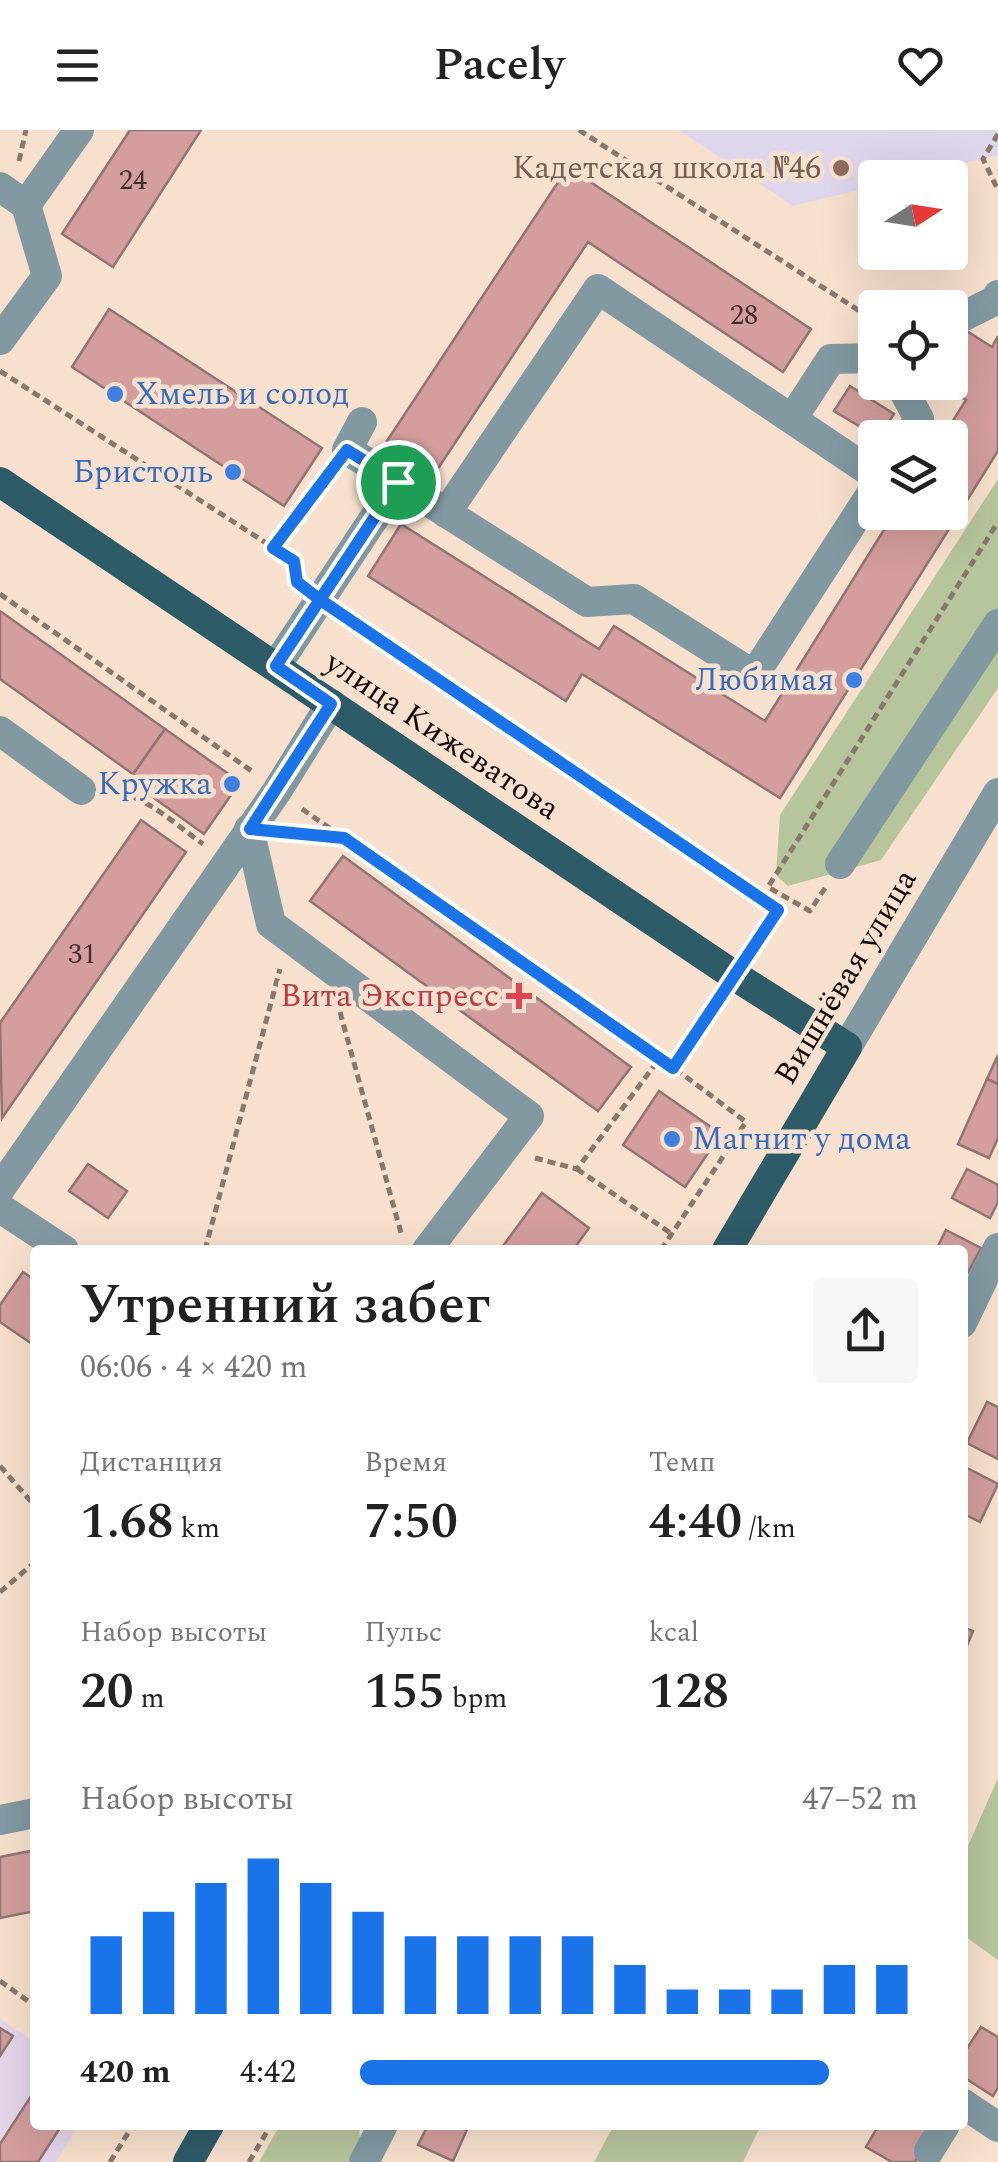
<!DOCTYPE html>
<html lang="ru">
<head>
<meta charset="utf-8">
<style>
	:root { --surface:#fff; --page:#f6f6f6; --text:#222; --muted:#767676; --accent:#1a73e8 }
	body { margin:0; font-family:Spectral,serif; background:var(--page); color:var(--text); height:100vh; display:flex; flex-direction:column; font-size:38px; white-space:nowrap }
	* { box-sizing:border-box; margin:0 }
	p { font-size:32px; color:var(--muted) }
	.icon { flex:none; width:55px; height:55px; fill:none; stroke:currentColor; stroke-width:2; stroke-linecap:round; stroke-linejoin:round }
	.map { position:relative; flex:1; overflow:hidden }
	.side { position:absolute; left:30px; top:1115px; width:938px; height:885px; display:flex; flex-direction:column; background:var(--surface); border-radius:10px; box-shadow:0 10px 40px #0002 }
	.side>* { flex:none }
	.needle { width:65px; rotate:78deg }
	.controls { position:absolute; left:858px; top:30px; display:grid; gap:20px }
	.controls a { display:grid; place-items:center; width:110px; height:110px; border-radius:10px; background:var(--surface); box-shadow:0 10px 40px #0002; font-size:50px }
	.pin { position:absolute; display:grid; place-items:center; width:85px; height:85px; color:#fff; margin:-42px; border:5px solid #fff; border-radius:50%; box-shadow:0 2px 10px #0007 }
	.round { display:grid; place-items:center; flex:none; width:105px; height:105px; border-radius:10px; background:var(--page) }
	.summary { display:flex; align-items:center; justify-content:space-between; height:170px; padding:0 50px }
	h1 { font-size:55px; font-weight:600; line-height:75px }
	.metrics { display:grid; grid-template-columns:repeat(3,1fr); gap:15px; height:170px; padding:10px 50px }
	.metrics div { display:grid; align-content:center }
	.metrics b { font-size:50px; font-weight:600 }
	.metrics small { font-size:28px; font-weight:400 }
	.metrics p { font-size:28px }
	.chart { height:280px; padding:20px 50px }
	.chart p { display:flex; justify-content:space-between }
	.chart svg { width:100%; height:180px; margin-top:10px; stroke:var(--accent); stroke-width:6 }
	ul { padding:0 50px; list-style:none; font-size:32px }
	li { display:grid; grid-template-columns:160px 120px 1fr; align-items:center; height:75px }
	li i { height:25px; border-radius:12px; background:var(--accent) }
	header { display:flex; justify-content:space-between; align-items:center; height:130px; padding:0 50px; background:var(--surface); font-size:45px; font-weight:600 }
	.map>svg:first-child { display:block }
	.industrial { fill:#e4d5e8 }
	.education { fill:#ded7ec }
	.green { fill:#b7c59d }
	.building { fill:#d39e9d; stroke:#917573; stroke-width:2.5 }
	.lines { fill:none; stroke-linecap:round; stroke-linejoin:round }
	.path { stroke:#88786c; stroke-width:5; stroke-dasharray:8 5; stroke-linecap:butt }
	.minor { stroke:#8299a1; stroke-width:30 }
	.major { stroke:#2e5b68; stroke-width:30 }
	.route-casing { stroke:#fff; stroke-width:20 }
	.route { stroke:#1a73e8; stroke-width:12 }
	.education-dot { fill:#8d6e63; stroke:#f7e0cd; stroke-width:4 }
	.shop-dot { fill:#3f7fe0; stroke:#f7e0cd; stroke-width:4 }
	.health-dot { fill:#e0444e; stroke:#f7e0cd; stroke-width:4 }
	.labels { text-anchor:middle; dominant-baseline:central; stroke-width:9; stroke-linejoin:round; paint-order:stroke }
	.number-label { font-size:28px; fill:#422f2b }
	.education-label { font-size:32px; fill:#785e54; stroke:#f7e0cd; text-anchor:end }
	.shop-label { font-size:32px; fill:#366cbe; stroke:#f7e0cd; text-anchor:end }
	.street-label { font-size:32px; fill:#110a05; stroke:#f7e0cd }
	.health-label { font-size:32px; fill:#be3a42; stroke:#f7e0cd; text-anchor:end }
</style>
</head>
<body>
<header><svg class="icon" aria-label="menu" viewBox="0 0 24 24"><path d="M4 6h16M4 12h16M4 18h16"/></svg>Pacely<svg class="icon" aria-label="heart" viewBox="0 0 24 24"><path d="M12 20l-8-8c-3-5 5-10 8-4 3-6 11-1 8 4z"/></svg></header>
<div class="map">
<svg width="998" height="2032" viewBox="0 0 998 2032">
	<rect width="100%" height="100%" fill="#f7e0cd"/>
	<!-- industrial -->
	<path class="industrial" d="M0,1889l35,23v83h44l-23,37h-56z"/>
	<!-- education -->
	<path class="education" d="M679,0h319v25l-90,22 -33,1v8l-82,20z"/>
	<!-- green -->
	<g class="green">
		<path d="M998,349v209l-117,172 -93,26 -12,-11 4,-60z"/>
		<path d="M998,1648v182l-35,-25v-78z"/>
		<path d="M280,1995h79l1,15 -12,22h-89z"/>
		<path d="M614,1995h147l-18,37h-149z"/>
	</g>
	<!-- building -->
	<g class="building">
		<path d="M130,0h71l-88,137 -51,-33z"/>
		<path d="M568,37l243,162 -28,43 -195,-130 -153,231 -48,-32z"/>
		<path d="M109,179l213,139 -38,58 -212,-139z"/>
		<path d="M962,198l30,19 6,-11v115l-218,347 -198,-124 -16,27 -198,-125 33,-52 198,125 15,-23 151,95 130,-209h55v-74h-8l24,-38 -28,-18h12v-35z"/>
		<path d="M850,256l44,28 -15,24 -45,-27z"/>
		<path d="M0,481l165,118 -32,45 -133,-95z"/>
		<path d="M165,599l75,53 -36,52 -75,-54z"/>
		<path d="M141,690l45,32 -184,266 -2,-95z"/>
		<path d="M343,726l288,211 -33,44 -288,-210z"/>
		<path d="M998,925v29l-11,-5z"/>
		<path d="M987,949l11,5v54l-9,20 -31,-14z"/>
		<path d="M659,961l62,43 -36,53 -62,-42z"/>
		<path d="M88,1034l39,27 -19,27 -39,-27z"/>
		<path d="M967,1039l31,16v17l-8,16 -38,-20z"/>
		<path d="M542,1063l47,35 -16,22h-73z"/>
		<path d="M946,1100l35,18 -18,34 -1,-32h-26z"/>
		<path d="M23,1142l12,8v66l-35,-24v-17z"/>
		<path d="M987,1272l11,5v52l-31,-16z"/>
		<path d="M963,1336l35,18 -18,38 -18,-9z"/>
		<path d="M962,1497l11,4 -11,27z"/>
		<path d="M35,1720v61l-35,7v-61z"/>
		<path d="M981,1897l17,10v51l-5,8 -31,-20v-20z"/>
		<path d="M0,1898l13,8 -13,20z"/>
		<path d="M35,1960v35h27l-24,37h-38v-18z"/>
		<path d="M428,1995h41l-16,36 -35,-16z"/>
		<path d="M876,1995h61l-22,37h-23l-26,-15 12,-21z"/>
	</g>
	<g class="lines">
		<!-- path -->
		<g class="path">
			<path d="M579,0l296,191"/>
			<path d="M998,4l-15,25 15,31"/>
			<path d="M19,31l7,-31"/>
			<path d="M0,241l294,190 3,17"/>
			<path d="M273,417l56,-73"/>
			<path d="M0,464l253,178"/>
			<path d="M343,485l434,295"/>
			<path d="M109,661c34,2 67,34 94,53"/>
			<path d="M302,679l371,258 45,-67"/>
			<path d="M282,702l59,6"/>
			<path d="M825,758l-15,23 -42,-24 230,-365"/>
			<path d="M750,823l37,-56"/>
			<path d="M340,882l61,221"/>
			<path d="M535,1028l42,11 83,-111"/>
			<path d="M577,1039l95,65"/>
			<path d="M205,1120l75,-281"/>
			<path d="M661,1120l85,-128 -73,-55"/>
			<path d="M0,1336l35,40"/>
			<path d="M0,1462l35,-30"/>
			<path d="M0,1851l35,25"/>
			<path d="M110,2032l23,-37"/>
			<path d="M249,2032l22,-37"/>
		</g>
		<!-- minor -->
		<g class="minor">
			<path d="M0,57l26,18 21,71 -47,64"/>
			<path d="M26,75l53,-75"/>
			<path d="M950,193l44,-22 4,-6"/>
			<path d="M899,252l20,37 -12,19"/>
			<path d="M792,289l39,-60 44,-1"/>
			<path d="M362,292l-15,28 51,32"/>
			<path d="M446,383l152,-224 277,186"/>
			<path d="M276,536l122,-184 189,120 47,-3 120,76 121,-187"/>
			<path d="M0,601l81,59"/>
			<path d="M249,699l22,95 258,192 -102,134"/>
			<path d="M840,734l158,-240"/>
			<path d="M847,917l151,-254"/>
			<path d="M0,1059l277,-398 54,-87"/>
			<path d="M0,1078l64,42"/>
			<path d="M962,1193l36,-75"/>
			<path d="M0,1690l35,-7"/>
			<path d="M962,1973l36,24"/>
			<path d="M929,2021l16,-26"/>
			<path d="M364,2032l19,-37"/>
		</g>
		<!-- major -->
		<g class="major">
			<path d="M0,352l735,494 112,71 -120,203"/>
			<path d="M188,2032l21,-37"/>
		</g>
	</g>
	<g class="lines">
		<defs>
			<path id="route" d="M398,352l-122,184 55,38 -81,125 94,9 329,230 105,-158 -459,-311 -22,-17 -3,-21 -21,-13 74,-98 51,32"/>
		</defs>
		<!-- route casing -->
		<use href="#route" class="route-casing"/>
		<!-- route -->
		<use href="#route" class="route"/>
	</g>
	<!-- markers -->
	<circle class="education-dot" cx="841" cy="38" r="10"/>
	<g class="shop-dot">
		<circle cx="115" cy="264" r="10"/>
		<circle cx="233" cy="342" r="10"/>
		<circle cx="854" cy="550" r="10"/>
		<circle cx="232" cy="654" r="10"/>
		<circle cx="672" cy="1009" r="10"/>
	</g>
	<path class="health-dot" d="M514 851h10v10h10v10h-10v10h-10v-10h-10v-10h10z"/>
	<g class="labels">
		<!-- number labels -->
		<g class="number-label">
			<text x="133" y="50">24</text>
			<text x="744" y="185">28</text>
			<text x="82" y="824">31</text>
		</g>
		<!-- education labels -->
		<g class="education-label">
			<text x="821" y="38">Кадетская школа №46</text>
		</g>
		<!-- shop labels -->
		<g class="shop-label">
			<text x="135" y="264" text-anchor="start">Хмель и солод</text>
			<text x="213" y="342">Бристоль</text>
			<text x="834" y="550">Любимая</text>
			<text x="212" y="654">Кружка</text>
			<text x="692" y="1009" text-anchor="start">Магнит у дома</text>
		</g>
		<!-- street labels -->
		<g class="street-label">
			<text transform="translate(442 606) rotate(34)">улица Кижеватова</text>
			<text transform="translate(846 847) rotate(-59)">Вишнёвая улица</text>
		</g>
		<!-- health labels -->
		<g class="health-label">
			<text x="499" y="866">Вита Экспресс</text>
		</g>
	</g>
</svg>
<div class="controls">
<a><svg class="needle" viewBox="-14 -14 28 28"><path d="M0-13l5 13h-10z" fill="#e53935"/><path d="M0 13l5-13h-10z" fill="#767676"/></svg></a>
<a><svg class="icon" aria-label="locate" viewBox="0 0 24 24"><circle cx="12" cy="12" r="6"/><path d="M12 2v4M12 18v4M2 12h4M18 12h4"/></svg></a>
<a><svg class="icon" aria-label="layers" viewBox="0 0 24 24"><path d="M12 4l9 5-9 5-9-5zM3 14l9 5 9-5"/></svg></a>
</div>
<div class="pin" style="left:398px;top:352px;background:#1e9e55"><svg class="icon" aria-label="arrive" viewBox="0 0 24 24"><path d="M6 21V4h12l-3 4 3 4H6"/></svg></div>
<section class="side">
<div class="summary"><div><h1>Утренний забег</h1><p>06:06 · 4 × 420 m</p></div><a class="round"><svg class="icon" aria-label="share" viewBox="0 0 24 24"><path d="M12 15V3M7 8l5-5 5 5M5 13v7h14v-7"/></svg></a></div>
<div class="metrics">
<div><p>Дистанция</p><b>1.68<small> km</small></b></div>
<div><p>Время</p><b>7:50</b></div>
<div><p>Темп</p><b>4:40<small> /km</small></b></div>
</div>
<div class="metrics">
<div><p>Набор высоты</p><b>20<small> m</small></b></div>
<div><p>Пульс</p><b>155<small> bpm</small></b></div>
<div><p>kcal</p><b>128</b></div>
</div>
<div class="chart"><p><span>Набор высоты</span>47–52 m</p>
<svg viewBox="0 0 160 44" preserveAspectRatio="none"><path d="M5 44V25M15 44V19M25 44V12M35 44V6M45 44V12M55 44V19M65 44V25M75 44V25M85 44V25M95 44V25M105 44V32M115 44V38M125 44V38M135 44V38M145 44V32M155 44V32"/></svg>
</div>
<ul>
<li><b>420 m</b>4:42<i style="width:84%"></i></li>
</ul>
</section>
</div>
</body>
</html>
